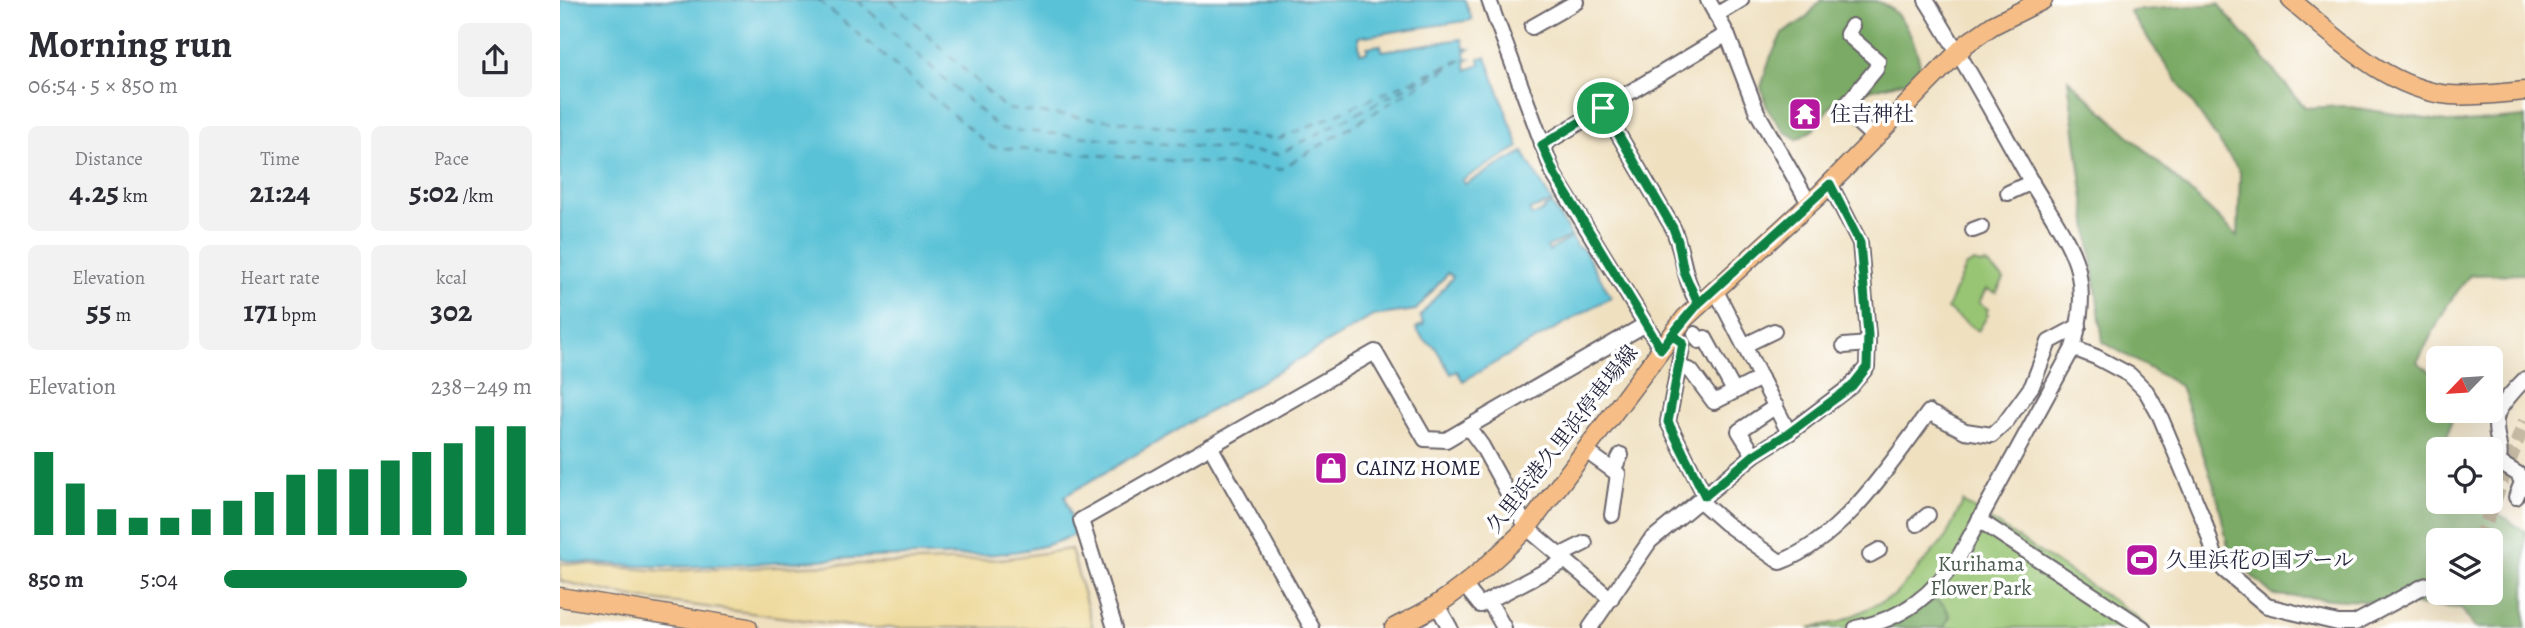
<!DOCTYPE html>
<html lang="en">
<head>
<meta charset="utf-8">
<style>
	:root { --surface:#fff; --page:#f2f2f3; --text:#2b2b33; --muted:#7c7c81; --accent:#0b8043 }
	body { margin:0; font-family:Alegreya,"Noto Serif JP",serif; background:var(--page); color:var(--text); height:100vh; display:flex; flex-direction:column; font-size:26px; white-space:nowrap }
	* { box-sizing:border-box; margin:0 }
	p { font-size:23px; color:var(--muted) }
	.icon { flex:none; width:38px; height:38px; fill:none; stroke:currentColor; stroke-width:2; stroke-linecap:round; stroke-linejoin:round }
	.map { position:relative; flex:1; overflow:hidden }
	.details { display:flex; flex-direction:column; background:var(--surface); width:560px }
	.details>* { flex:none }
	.needle { width:46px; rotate:245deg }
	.tools { position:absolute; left:1866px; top:346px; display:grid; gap:14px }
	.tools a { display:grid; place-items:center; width:77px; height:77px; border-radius:10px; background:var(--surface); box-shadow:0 7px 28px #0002; font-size:35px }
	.pin { position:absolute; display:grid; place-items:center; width:60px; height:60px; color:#fff; margin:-30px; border:4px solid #fff; border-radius:50%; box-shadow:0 2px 7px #0007 }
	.round { display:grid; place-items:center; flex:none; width:74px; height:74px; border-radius:10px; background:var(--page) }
	.headline { display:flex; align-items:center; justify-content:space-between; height:119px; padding:0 28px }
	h1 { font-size:38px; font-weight:700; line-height:52px }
	.figures { display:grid; grid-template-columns:repeat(3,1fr); gap:10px; height:119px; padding:7px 28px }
	.figures div { display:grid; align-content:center; border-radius:10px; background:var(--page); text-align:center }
	.figures b { font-size:30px; font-weight:700 }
	.figures small { font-size:19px; font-weight:400 }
	.figures p { font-size:19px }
	.chart { height:196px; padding:14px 28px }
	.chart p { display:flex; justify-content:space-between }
	.chart svg { width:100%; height:126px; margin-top:7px; stroke:var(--accent); stroke-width:6 }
	ul { padding:0 28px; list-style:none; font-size:23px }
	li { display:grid; grid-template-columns:112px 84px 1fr; align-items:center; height:52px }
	li i { height:18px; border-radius:9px; background:var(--accent) }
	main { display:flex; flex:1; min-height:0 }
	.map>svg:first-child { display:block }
	.green { fill:#98c573; stroke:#5d7457; stroke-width:2 }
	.forest { fill:#7aaa65; stroke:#4e6650; stroke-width:2; fill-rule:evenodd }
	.sand { fill:#eeda9e; stroke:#887e6c; stroke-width:2 }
	.water { fill:#5ac2d7; stroke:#3e7289; stroke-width:2 }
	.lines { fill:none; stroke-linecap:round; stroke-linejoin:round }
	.ferry { stroke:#386279; stroke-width:2; stroke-dasharray:9 7; stroke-linecap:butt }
	.minor-tunnel { stroke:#c6baa5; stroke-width:14; stroke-dasharray:14 7; stroke-linecap:butt }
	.minor-casing { stroke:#6a646a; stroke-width:18 }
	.major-casing { stroke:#6a646a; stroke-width:21 }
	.minor { stroke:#fff; stroke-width:14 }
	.major { stroke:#f6be86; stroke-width:18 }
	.route-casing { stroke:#fff; stroke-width:14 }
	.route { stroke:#0b8043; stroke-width:9 }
	.labels { text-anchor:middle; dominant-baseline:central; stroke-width:7; stroke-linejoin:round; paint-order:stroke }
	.poi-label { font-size:21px; fill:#22223b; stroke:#fff; text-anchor:start }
	.street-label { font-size:21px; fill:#22223b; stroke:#fff }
	.park-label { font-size:21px; fill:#4b5b4f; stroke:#fff }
</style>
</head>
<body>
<main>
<section class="details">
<div class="headline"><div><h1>Morning run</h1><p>06:54 · 5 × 850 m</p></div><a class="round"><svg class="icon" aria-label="share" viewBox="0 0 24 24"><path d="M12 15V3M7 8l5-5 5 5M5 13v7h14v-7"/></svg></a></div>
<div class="figures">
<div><p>Distance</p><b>4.25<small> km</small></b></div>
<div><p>Time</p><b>21:24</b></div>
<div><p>Pace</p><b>5:02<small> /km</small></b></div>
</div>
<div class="figures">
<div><p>Elevation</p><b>55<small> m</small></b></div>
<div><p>Heart rate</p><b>171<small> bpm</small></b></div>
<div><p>kcal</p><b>302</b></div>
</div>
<div class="chart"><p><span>Elevation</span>238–249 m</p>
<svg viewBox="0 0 160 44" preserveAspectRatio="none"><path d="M5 44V15M15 44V26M25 44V35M35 44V38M45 44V38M55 44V35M65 44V32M75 44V29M85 44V23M95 44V21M105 44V21M115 44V18M125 44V15M135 44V12M145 44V6M155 44V6"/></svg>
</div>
<ul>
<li><b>850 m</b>5:04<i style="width:79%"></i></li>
</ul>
</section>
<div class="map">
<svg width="1965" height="628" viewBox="0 0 1965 628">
	<rect width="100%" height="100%" fill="#fff"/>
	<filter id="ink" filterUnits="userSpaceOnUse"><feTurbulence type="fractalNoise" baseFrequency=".0143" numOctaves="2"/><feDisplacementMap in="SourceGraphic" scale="14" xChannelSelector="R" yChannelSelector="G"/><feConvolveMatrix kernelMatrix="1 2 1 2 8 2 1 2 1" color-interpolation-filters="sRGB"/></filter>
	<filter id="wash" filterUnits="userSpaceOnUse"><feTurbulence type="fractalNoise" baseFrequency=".00686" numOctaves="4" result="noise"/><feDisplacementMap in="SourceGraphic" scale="28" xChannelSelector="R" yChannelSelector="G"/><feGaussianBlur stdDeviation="1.57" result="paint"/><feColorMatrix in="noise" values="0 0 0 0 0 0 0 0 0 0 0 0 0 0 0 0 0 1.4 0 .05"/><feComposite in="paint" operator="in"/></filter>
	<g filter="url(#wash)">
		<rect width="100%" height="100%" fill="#efe0c0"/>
		<!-- green -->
		<g class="green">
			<path d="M1414,262l9,3 2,-2 19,16 -8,14 -10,-4 -7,14 9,6 -2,4 2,2 -10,16 -31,-22 18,-42z"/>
			<path d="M1403,502l172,113 12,13h-338l31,-6 54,-26 52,-59z"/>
		</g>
		<!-- forest -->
		<g class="forest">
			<path d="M1261,0c16,0 39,0 55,1 27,8 41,43 45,69l-11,10 -73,18 -24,32 -16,9 -13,-8 -17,-23 -6,-21 9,-29 12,-24 24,-16z"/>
			<path d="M1658,4l87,104 39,-2 109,17 72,-6v157l-55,1 -22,29 -31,58 21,15v34h16l-10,39h-6v52h42l45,29v97h-50l-14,-20 -188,-13 -43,-39 -13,-61 -37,-109 -77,-44 -35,-263 170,157 2,-64 -111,-161zM1878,541h52v52h-52z"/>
			<path d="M1375,600l10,6 5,10 -6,12h-69z"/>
		</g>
		<!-- sand -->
		<path class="sand" d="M511,549l22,79h-229l-226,-30 -78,-17v-18l104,8 338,-12z"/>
		<!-- water -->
		<path class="water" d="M0,0h905l7,20 -114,17 2,16 7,-1v-5l14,-2 1,6 80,-12 2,9 6,1 -5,2 1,8 6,-1 -7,3 2,9 13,-5 -1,-7 7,-1 33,90 -57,33 3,4 58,-32 29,50 -23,8 3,6 13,-6 -1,-2 8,-4 19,32 -24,11 2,4 23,-14 4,9 8,4 27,47 -148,84 -6,-10 -6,3 -16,-27 -11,-7 -8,-12 8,-4 -4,-8 33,-39 -5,-4 -32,37 -43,6 -308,180 11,38c-63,30 -135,19 -203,23 -84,4 -166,13 -250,8 -21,-2 -43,-1 -63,-6z"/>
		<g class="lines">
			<!-- ferry -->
			<g class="ferry">
				<path d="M258,0l173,147 290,22 185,-112"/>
				<path d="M297,0l143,129 279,25 170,-89"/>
				<path d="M331,0l115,109 274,30 179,-79"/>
			</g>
		</g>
	</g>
	<g filter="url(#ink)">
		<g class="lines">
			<!-- minor-tunnel -->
			<path class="minor-tunnel" d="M1919,541l46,-120"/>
			<defs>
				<g id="minor">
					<path d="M929,0l8,23"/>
					<path d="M1148,0l19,34 30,78 52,91"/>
					<path d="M1156,15l25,-15"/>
					<path d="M1292,26l-5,8 31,27 -2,8 -33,40 32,29"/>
					<path d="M939,27l55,148 107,174"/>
					<path d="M972,27l44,-25"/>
					<path d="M1043,108l70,120c11,27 10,49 25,76"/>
					<path d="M982,145l185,-111"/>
					<path d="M1448,193l24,-11"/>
					<path d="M1413,230l8,-3"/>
					<path d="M1155,289l74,144"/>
					<path d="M1135,334l4,7 6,-3 29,53"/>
					<path d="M1112,335l11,8 -15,79 37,74"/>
					<path d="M1185,345l29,-14"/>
					<path d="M1284,346l24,-2"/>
					<path d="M1513,348l23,9 34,18 16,16 14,25 44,105 11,35 9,14 43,36 71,17h17l69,-37 14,-4"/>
					<path d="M1120,367l11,4 23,31 47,-24"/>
					<path d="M1374,415l31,16 27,4 13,-12 27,-37 17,-44 30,-16"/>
					<path d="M650,446l102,182"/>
					<path d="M1026,451l32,23"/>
					<path d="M1194,455l-15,-24 37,-25"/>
					<path d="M1930,457l28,17 4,8 -6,15"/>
					<path d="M1930,477c19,-29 4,-30 6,-58 1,-11 21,-32 29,-40"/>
					<path d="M1139,500l26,23 55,39c63,-23 110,-98 149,-150"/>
					<path d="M1052,515l6,-41 -5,-4 8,-15"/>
					<path d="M1419,520l164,108"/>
					<path d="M1357,524l11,-9"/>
					<path d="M1310,555l9,-5"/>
					<path d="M999,556l26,-13"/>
					<path d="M904,585l16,20 85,-44"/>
					<path d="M1051,599l-84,-71 -45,-82 -14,-19 178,-103"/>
					<path d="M929,601l15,27"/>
					<path d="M877,605l13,23"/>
					<path d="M555,628l-34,-108 294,-168 50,87 21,1 22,-13"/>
					<path d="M1030,628l60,-87 104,-86 35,-22 62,-47 16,-19 1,-32 -8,-92 -30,-59"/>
					<path d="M1296,628c48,-9 77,-34 104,-73l113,-207c7,-26 11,-51 5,-78 -7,-28 -30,-60 -45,-85 -35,-62 -69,-125 -107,-185"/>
				</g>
				<g id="major">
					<path d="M1731,0c47,39 96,89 159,95 25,2 50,-2 75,-4"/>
					<path d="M0,597l188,31"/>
					<path d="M834,628c15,-8 31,-15 44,-24 33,-22 61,-49 89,-76l158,-210 134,-123 147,-151 27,-19 50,-25"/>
				</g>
			</defs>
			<!-- minor casing -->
			<use href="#minor" class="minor-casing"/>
			<!-- major casing -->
			<use href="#major" class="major-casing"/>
			<!-- minor -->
			<use href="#minor" class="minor"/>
			<!-- major -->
			<use href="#major" class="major"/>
		</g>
	</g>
	<g class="lines" filter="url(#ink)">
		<defs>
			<path id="route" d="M1043,108l70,120 5,13 6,31 14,32 -26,31 11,8 -15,79 37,74 49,-41 35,-22 63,-47 15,-19 1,-32 -8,-92 -30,-59 -132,120c-13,14 -25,29 -37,45l-106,-174 -13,-30 61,-37"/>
		</defs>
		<!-- route casing -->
		<use href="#route" class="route-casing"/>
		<!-- route -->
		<use href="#route" class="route"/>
	</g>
	<!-- icons -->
	<defs>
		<symbol id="temple-square" viewBox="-11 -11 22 22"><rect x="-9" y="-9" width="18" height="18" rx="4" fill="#b5179e" stroke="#fff"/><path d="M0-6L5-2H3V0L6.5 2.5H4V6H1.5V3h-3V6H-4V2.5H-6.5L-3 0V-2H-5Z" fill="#fff"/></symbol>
		<symbol id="shop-square" viewBox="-11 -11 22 22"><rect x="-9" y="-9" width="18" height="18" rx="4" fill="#b5179e" stroke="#fff"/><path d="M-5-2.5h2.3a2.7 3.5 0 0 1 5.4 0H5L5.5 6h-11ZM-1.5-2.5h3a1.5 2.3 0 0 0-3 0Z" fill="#fff"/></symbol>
		<symbol id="stadium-square" viewBox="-11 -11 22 22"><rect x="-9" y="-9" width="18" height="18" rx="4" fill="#b5179e" stroke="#fff"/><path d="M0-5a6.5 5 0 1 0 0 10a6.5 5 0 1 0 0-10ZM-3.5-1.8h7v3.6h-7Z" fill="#fff"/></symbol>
	</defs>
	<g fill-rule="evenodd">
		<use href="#temple-square" x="1226" y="95" width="38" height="38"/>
		<use href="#shop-square" x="752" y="449" width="38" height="38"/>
		<use href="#stadium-square" x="1563" y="541" width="38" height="38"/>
	</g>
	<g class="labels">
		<!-- poi labels -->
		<g class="poi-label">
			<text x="1270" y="114">住吉神社</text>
			<text x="796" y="468">CAINZ HOME</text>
			<text x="1606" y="560">久里浜花の国プール</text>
		</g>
		<!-- street labels -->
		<g class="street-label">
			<text transform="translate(1002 439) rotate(-52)">久里浜港久里浜停車場線</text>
		</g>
		<!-- park labels -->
		<g class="park-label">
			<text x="1421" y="564">Kurihama<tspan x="1421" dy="24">Flower Park</tspan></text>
		</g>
	</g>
</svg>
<div class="tools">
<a><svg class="needle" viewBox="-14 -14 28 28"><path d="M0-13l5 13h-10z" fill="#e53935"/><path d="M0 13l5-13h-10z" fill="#7c7c81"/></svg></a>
<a><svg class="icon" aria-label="locate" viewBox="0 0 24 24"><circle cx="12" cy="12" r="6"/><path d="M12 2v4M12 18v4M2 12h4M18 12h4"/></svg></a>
<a><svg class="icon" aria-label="layers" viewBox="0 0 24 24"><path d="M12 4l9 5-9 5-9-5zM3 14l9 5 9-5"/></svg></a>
</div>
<div class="pin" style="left:1043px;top:108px;background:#1e9e55"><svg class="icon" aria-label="arrive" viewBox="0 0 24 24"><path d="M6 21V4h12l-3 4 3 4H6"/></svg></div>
</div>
</main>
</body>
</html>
